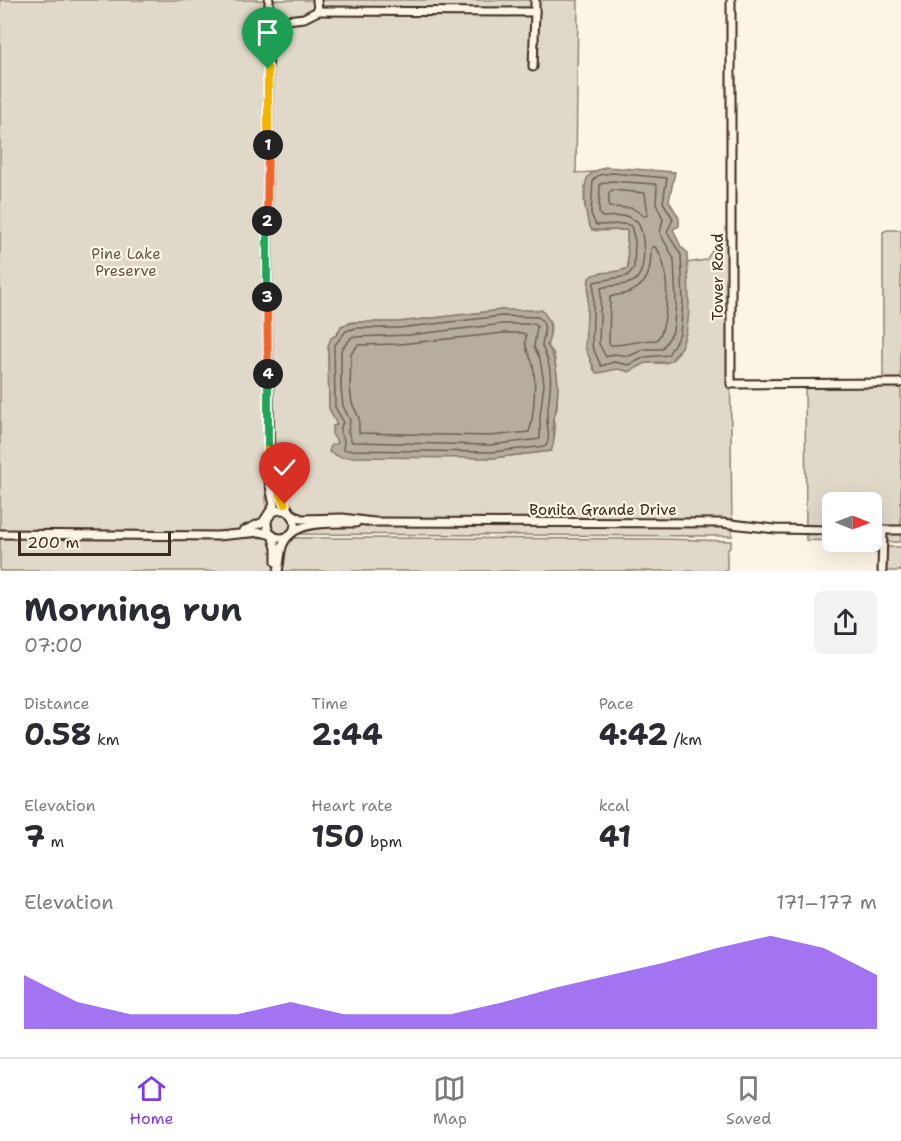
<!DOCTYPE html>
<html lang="en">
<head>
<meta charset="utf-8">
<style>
	:root { --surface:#fff; --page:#f2f2f3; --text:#2b2b33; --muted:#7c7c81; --line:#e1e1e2; --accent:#7c3aed }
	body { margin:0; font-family:"Shantell Sans",sans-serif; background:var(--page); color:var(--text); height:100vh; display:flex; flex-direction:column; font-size:22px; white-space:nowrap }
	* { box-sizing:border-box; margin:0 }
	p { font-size:20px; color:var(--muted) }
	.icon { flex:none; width:33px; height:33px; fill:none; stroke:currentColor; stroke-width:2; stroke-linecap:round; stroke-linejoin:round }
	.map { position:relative; height:571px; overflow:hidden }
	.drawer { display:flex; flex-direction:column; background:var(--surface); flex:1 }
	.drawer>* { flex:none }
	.needle { width:39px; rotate:91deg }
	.fabs { position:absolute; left:822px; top:492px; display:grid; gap:12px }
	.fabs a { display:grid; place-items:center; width:60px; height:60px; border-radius:9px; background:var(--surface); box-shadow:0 6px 24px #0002; font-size:30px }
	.scale { position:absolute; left:18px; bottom:15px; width:153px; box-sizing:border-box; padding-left:6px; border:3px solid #3b2a1e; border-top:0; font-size:16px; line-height:21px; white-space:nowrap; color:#3b2a1e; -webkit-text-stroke:4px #fcf5e5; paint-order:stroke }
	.pin { position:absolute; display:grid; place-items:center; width:51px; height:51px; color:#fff; margin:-62px -26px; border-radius:50% 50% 50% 0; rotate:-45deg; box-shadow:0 0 6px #0007 }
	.pin .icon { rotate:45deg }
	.km { position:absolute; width:30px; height:30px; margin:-15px; border-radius:50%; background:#222; color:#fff; font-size:16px; line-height:30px; text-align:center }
	.round { display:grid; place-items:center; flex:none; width:63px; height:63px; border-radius:9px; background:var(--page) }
	.headline { display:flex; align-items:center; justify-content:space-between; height:102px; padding:0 24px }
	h1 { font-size:33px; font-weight:700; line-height:45px }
	.metrics { display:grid; grid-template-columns:repeat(3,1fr); gap:9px; height:102px; padding:6px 24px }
	.metrics div { display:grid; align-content:center }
	.metrics b { font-size:30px; font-weight:700 }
	.metrics small { font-size:16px; font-weight:400 }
	.metrics p { font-size:16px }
	.chart { height:168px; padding:12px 24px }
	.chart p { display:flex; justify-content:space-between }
	.chart svg { width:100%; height:108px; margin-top:6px; fill:var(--accent); opacity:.7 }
	.dock { display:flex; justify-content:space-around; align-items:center; height:84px; border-top:2px solid var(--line); background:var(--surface); font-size:16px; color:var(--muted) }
	.dock a { display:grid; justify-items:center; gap:3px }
	.dock .selected { color:var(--accent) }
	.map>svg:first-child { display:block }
	.green { fill:#e0d8c8; stroke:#8e8173; stroke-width:1.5; fill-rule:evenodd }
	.water { fill:#b7ad9e; stroke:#85796b; stroke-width:1.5 }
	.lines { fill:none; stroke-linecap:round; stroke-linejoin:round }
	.shore { stroke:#6d5e51; stroke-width:1.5 }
	.minor-casing { stroke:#3b2a1e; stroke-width:11 }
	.minor { stroke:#fcf5e5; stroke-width:7 }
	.split-1-casing { stroke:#fff; stroke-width:12 }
	.split-2-casing { stroke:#fff; stroke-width:12 }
	.split-3-casing { stroke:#fff; stroke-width:12 }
	.split-4-casing { stroke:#fff; stroke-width:12 }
	.split-5-casing { stroke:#fff; stroke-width:12 }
	.split-6-casing { stroke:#fff; stroke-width:12 }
	.split-1 { stroke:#f5b400; stroke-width:8 }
	.split-2 { stroke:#f0652b; stroke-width:8 }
	.split-3 { stroke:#22a559; stroke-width:8 }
	.split-4 { stroke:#f0652b; stroke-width:8 }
	.split-5 { stroke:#22a559; stroke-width:8 }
	.split-6 { stroke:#f5b400; stroke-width:8 }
	.labels { text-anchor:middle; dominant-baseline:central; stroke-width:4.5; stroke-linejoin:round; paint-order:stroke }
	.park-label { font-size:15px; fill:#645648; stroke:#fcf5e5 }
	.street-label { font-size:15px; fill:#3b2a1e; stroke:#fcf5e5 }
</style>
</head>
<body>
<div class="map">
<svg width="901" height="571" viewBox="0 0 901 571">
	<rect width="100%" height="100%" fill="#fcf5e5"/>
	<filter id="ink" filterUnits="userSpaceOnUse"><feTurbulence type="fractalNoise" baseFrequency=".0167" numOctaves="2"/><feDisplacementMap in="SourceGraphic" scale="12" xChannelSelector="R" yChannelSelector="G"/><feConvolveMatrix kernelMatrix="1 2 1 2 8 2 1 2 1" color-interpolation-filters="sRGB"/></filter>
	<g filter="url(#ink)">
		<!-- green -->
		<g class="green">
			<path d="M0,0h266v534l-266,-3z"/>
			<path d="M272,0h306l-2,173 17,-1c-14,14 -10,46 3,59l31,-1 1,38c-12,7 -28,2 -39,10l-3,69 8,23c9,2 13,0 22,-2 8,-2 1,1 9,2 6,1 15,-6 22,-7 6,-1 13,1 18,0 30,-7 22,-77 22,-100l19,-3 15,-22 8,2 3,296 -460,-2zM502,310l42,4c10,9 7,19 3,31l7,9 4,29 -1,26 -4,8 2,15 -4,19 -59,7 -158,-13 4,-1 -6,-14 1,-4 4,-1 -8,-17 -1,-55 13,-27 11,-4h47z"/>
			<path d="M887,230h14v312h-61h32v-40h-40v39l-26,-1 -1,-156 78,2v-154z"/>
			<path d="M0,537l663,2 68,2v5l-4,5v20h-727z"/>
			<path d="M859,547h42v24h-19v-17l-23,-4z"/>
		</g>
		<!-- water -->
		<g class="water">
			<path d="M605,167l70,5 -6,29 10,17v8l-6,3 8,18 6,5c0,33 11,86 -18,110l-23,1 -17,9c-13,-6 -19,0 -33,1l-11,-26 4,-69c9,-9 27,-3 39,-10l-1,-38h-35c-7,-9 -10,-43 -4,-53 4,-6 11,-7 17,-10z"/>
			<path d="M502,310h40c10,13 10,20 5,35 12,16 12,45 9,64 0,4 -2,6 -3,9 -1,14 4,19 -2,33l-58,7 -153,-1 -11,-5 2,-7 7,-2 -6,-9 1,-8 4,-1 -8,-17 -1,-62 3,-8 7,-4 3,-8 15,-4h43z"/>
		</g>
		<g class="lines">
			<!-- shore -->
			<g class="shore">
				<path d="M612,173l55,5 -4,24 10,17 -6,13 14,23 2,47 -3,32 -12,21 -23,2 -16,8 -15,-3 -13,4 -9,-20 2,-64 33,-6 7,-8 1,-27 -4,-15 -5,-2 -30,1 -5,-11 2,-34 6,-5z"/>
				<path d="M611,181l44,3 2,2 -1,17 7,16 -3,14 14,26 2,44 -3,29 -11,17h-17l-16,7 -15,-2 -8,3 -7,-13 2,-56c10,-4 23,-1 33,-7 14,-10 11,-47 3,-60l-11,-5 -24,1 -3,-4 1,-29z"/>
				<path d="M612,190l33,3 3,22 -4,1 -12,-8 -23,-1v-14z"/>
				<path d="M653,246c18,9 17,80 4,94 -17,0 -29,5 -47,5l-1,-2 1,-46c5,-2 9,-2 14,-3 25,-7 27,-23 27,-45z"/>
				<path d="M502,316l36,1c11,8 5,17 4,29 14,28 7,44 5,73 0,10 4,18 -1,27l-54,6 -149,-2 1,-9 -4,-10 3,-10 -8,-14 -1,-61 12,-15 10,-3h43z"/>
				<path d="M503,324h31l3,2 -3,21 6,12 4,25 -4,32v23l-49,6 -139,-3 -4,-10 2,-12 -7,-14 -2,-18v-38l11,-13 57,-2z"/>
				<path d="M504,333h19l3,2c-2,12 2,16 6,27 5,14 2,56 -3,70l-39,4 -131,-3v-15l-7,-15 -2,-15 1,-34 7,-9 42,-1z"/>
			</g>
			<defs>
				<g id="minor">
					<path d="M269,0l-2,288 3,175 10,33 11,17 10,6 42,-1 30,4"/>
					<path d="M731,0v384l170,-1"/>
					<path d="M318,11l217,1v-12"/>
					<path d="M269,22l35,-4 14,-7 -1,-11"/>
					<path d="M533,67l2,-55"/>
					<circle cx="281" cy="524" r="14"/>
					<path d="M370,522l352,1 53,6 57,1"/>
					<path d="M872,530h29"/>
					<path d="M243,531l20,-9 11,-17 -10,-47"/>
					<path d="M0,534l217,2 44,-4 11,3 4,13v14"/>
					<path d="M278,571c2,-8 2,-17 4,-24 10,-29 51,-23 74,-24"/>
					<path d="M882,571l1,-41"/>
				</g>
			</defs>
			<!-- minor casing -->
			<use href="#minor" class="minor-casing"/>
			<!-- minor -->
			<use href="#minor" class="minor"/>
		</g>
	</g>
	<g class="lines" filter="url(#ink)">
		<defs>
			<path id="split-1" d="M268,145v-76"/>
			<path id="split-2" d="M267,221l1,-76"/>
			<path id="split-3" d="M267,297v-76"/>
			<path id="split-4" d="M267,297l1,77"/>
			<path id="split-5" d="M268,374v76"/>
			<path id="split-6" d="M268,450l6,30 11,24"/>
		</defs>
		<!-- split-1 casing -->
		<use href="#split-1" class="split-1-casing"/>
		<!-- split-2 casing -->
		<use href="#split-2" class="split-2-casing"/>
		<!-- split-3 casing -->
		<use href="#split-3" class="split-3-casing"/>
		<!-- split-4 casing -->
		<use href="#split-4" class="split-4-casing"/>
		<!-- split-5 casing -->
		<use href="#split-5" class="split-5-casing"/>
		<!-- split-6 casing -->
		<use href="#split-6" class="split-6-casing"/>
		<!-- split-1 -->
		<use href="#split-1" class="split-1"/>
		<!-- split-2 -->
		<use href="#split-2" class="split-2"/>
		<!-- split-3 -->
		<use href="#split-3" class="split-3"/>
		<!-- split-4 -->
		<use href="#split-4" class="split-4"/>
		<!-- split-5 -->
		<use href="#split-5" class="split-5"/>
		<!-- split-6 -->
		<use href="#split-6" class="split-6"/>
	</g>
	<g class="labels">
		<!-- park labels -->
		<g class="park-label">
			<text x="126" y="254">Pine Lake<tspan x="126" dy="17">Preserve</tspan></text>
		</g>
		<!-- street labels -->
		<g class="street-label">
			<text transform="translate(718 277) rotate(-90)">Tower Road</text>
			<text x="603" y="510">Bonita Grande Drive</text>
		</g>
	</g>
</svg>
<div class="fabs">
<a><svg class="needle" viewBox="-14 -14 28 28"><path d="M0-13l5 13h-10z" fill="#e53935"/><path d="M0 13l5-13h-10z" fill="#7c7c81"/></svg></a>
</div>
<div class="scale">200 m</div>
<div class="pin" style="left:268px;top:69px;background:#1e9e55"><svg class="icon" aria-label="arrive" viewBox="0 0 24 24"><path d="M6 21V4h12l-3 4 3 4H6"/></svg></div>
<div class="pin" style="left:285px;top:504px;background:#d93025"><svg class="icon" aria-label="check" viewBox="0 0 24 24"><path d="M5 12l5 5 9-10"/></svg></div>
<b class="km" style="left:268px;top:145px">1</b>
<b class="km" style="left:267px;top:221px">2</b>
<b class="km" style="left:267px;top:297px">3</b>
<b class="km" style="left:268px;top:374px">4</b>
</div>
<section class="drawer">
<div class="headline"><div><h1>Morning run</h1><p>07:00</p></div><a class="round"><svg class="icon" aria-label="share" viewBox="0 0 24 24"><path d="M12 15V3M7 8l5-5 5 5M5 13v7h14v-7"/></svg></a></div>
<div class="metrics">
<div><p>Distance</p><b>0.58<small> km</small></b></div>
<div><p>Time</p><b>2:44</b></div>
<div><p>Pace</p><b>4:42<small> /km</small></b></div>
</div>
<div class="metrics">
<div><p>Elevation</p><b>7<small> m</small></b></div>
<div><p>Heart rate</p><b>150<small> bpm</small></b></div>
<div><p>kcal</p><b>41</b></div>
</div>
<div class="chart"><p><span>Elevation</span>171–177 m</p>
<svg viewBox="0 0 160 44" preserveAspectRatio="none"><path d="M0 44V22L10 33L20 38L30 38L40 38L50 33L60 38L70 38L80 38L90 33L100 27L110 22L120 17L130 11L140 6L150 11L160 22V44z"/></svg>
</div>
</section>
<nav class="dock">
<a class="selected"><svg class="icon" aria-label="home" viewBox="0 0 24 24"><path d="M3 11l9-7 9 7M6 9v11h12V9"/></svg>Home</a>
<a><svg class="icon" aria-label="map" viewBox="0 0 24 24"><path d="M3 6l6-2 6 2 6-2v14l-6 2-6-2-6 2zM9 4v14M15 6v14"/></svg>Map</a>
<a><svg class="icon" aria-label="saved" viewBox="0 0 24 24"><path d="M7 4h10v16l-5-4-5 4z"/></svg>Saved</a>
</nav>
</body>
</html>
